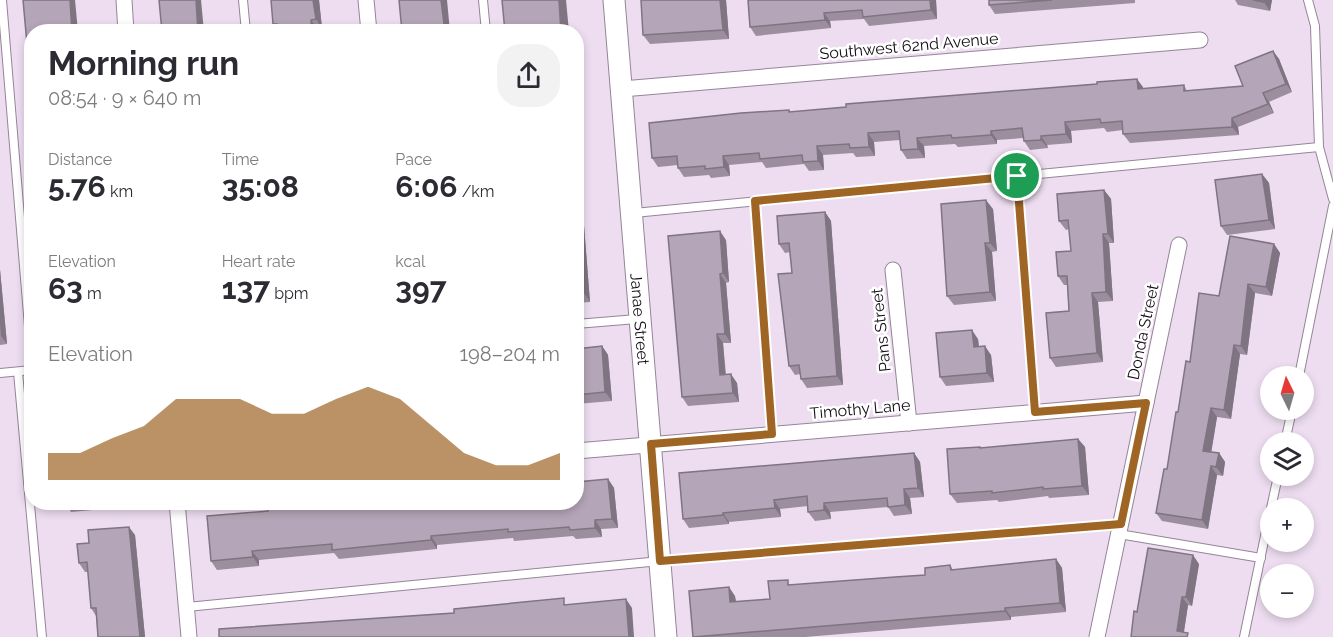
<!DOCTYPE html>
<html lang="en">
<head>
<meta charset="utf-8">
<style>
	:root { --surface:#fff; --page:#f2f2f3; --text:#2b2b33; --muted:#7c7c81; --accent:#9f6525 }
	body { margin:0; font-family:Raleway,sans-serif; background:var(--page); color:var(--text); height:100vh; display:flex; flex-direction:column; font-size:22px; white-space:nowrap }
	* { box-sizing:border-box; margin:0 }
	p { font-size:20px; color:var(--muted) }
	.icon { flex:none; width:33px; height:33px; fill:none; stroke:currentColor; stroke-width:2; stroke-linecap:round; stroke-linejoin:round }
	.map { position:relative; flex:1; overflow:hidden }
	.side { position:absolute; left:24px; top:24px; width:560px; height:486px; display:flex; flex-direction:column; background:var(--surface); border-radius:24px; box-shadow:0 3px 9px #0003 }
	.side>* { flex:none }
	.needle { width:39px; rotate:355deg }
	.controls { position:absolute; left:1260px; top:366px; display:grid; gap:12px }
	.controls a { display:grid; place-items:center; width:54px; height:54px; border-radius:50%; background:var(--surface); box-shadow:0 3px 9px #0003; font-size:30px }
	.pin { position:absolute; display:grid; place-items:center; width:51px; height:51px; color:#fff; margin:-26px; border:3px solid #fff; border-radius:50%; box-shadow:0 2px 6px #0007 }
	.round { display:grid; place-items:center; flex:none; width:63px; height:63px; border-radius:24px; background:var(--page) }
	.headline { display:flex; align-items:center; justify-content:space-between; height:102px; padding:0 24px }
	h1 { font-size:33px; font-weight:700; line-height:45px }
	.metrics { display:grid; grid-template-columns:repeat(3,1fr); gap:9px; height:102px; padding:6px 24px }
	.metrics div { display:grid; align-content:center }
	.metrics b { font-size:30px; font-weight:700 }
	.metrics small { font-size:16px; font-weight:400 }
	.metrics p { font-size:16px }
	.chart { height:168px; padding:12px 24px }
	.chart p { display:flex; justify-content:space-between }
	.chart svg { width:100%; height:108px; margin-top:6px; fill:var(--accent); opacity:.7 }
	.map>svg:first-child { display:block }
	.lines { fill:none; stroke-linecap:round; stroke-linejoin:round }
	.lane-casing { stroke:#948597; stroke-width:10 }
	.street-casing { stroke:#948597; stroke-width:17 }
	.secondary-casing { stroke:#948597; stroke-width:23 }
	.lane { stroke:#fff; stroke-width:8 }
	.street { stroke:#fff; stroke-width:15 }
	.secondary { stroke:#fff; stroke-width:21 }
	.wall { fill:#9c8e9e }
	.shaded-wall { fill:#7f7481 }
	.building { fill:#b5a5b8; stroke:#7f7481; stroke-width:1.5 }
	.route-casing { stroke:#fff; stroke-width:12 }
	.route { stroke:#9f6525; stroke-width:8 }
	.labels { text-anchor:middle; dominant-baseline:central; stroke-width:5; stroke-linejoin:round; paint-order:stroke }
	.street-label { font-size:16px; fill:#130d14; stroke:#fff }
</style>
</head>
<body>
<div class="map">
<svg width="1333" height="637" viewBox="0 0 1333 637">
	<rect width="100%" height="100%" fill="#eeddf1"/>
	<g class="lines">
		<defs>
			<g id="lane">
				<path d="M2,0l30,363"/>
				<path d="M243,0l3,32"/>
				<path d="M483,0l3,32"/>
				<path d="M1308,0l7,26 4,121 14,52"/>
				<path d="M1017,176l18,236"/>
				<path d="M755,201l17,233"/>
				<path d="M634,213l685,-66"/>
				<path d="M576,324l61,-5"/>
				<path d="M18,372l24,265"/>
				<path d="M0,373l32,-3"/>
				<path d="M1299,376l34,-170"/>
				<path d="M1285,442l7,-32"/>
				<path d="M1271,508l7,-32"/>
				<path d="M1119,534l142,24"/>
				<path d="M187,607l473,-46 460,-37"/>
				<path d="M1244,637l26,-125"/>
			</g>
			<g id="street">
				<path d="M124,0l2,32"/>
				<path d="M366,0l3,32"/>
				<path d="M622,89l578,-49"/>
				<path d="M893,270l16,153"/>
				<path d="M576,451l570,-48"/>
				<path d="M177,502l12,135"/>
				<path d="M1097,637l82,-392"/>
			</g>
			<g id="secondary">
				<path id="s1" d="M614,0l52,637"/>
			</g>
		</defs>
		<!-- lane casing -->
		<use href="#lane" class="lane-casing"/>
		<!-- street casing -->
		<use href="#street" class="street-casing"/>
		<!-- secondary casing -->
		<use href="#secondary" class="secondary-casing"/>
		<!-- lane -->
		<use href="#lane" class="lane"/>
		<!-- street -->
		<use href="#street" class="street"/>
		<!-- secondary -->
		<use href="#secondary" class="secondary"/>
	</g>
	<!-- wall -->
	<g class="wall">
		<path d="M319,0l3,28 -5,1v3h-39l-1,-3 -4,-5z"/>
		<path d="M726,0l3,39 -79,5 -7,-9z"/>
		<path d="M748,0h188l1,19 -68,7 -5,-7 -34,2 1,7 -75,8 -6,-9z"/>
		<path d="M989,0h146v3l-140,11 -6,-9z"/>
		<path d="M1235,0h37l-2,11 -32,-6z"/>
		<path d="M1273,51l6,8 13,33 -23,10 5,11 -36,14 1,8 -109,8 -7,-9v-4l-16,2 -3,-4 -33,3 1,12 -25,2 1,3 -18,2 -6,-9 -1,-3 -26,2v4l-39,3 -3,-3 -31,2 1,12 -18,1 -6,-9 -1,-10 -26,2 1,14 -19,1 -3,-4 -30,2 1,15 -15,1 -5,-7 -38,4 -4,-6 -33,3 1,11 -19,2 -2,-3 -25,2 -6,-9v-3l-20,2 -6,-9 137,-48 2,2 306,-28 40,-5 6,10 41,-4 3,6 56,-5z"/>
		<path d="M576,124l14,178 -14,1z"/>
		<path d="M1262,174l7,9 6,46 -48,6 -6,-9z"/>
		<path d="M1104,190l7,9 3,44h-5l4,58 -15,1 5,60 -47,5 -6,-9 19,-47 -2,-26h-3l-6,-9 13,-25 -2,-22 -3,1 -7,-9z"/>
		<path d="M993,209l4,42 -5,1 4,49 -42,4 -7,-9z"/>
		<path d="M825,212l6,9 12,164 -36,3 -6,-9 -1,-5 -5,1 -6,-9 3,-93 -2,-21 -5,1 -6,-9z"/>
		<path d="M726,240l3,42 -3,1 5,60h-8l3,31 11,9 2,19 -51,4 -6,-9z"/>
		<path d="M1274,244l6,9 -8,43 -17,-3 -8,62 -7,-1 -9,65 -14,-2 -6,35 8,1 6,9 -2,14 -6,-1 -9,54 -46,-8 -6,-8 11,-44 11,-57 41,-116z"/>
		<path d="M0,269l7,75 -7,1z"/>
		<path d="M978,339l1,8 12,8 3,27 -48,4 -6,-9z"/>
		<path d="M602,346l6,9 4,46 -36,3v-55z"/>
		<path d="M1078,439l7,8 4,48 -40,3 -1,-2 -49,6 -2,-2 -40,3 -7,-9 31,-46z"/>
		<path d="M914,453l6,9 4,35 -14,1 2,16 -18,2 -6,-9 -58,5 1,7 -16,2 -7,-9v-6l-28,3 1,8 -52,5v2l-40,4 -6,-9z"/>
		<path d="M608,479l6,9 4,40 -17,1 1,8 -26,2 -3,-3 -59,5 -1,-3 -76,7v4l-98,10 -5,-6 -75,7v6l-42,4 -6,-9 -4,-45 369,-14z"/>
		<path d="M65,502h50v6l-44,4z"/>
		<path d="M135,535l10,102h-47l-2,-21 -5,-8 -3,-36h-3l-6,-9 10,-20z"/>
		<path d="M1056,559l6,9 4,44 -55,5v3l-206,17h-112l42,-41 1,6 34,-3 21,-14 134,-10 25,-10 3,5z"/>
		<path d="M1199,564l-7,42 -4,-1 -4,27 -47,-20z"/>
	</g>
	<!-- shaded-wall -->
	<g class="shaded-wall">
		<path d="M70,0h5l3,32h-6z"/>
		<path d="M196,0h5l3,32h-6z"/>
		<path d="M313,0h6l3,28 -6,-9z"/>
		<path d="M441,0h6l3,32h-5z"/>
		<path d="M559,0h7l3,32h-8z"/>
		<path d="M720,0h6l3,39 -6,-9z"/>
		<path d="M930,0h6l1,19 -6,-9z"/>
		<path d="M1264,0h8l-2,11 -6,-9z"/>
		<path d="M824,13l6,8 1,7 -6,-8z"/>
		<path d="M311,20l6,9v3h-5z"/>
		<path d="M1273,51l6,8 13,33 -6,-8z"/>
		<path d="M1137,79l6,8 1,11 -6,-9z"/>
		<path d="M1263,93l6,9 5,11 -6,-9z"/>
		<path d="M1232,118l6,9 1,8 -7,-8z"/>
		<path d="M1065,122l6,9 1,12 -6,-9z"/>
		<path d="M576,124l14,178 -8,-12 -6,-75z"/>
		<path d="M991,131l6,9v4l-6,-9z"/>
		<path d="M868,133l6,9 1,14 -6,-9z"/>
		<path d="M1041,136l6,9 1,3 -7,-8z"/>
		<path d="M917,138l7,8 1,12 -7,-9z"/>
		<path d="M817,146l6,9 1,15 -6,-9z"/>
		<path d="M723,156l6,9 1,11 -6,-9z"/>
		<path d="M1262,174l7,9 6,46 -6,-9z"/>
		<path d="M1104,190l7,9 3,44 -6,-9z"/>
		<path d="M986,200l7,9 4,42 -7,-8z"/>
		<path d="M825,212l6,9 12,164 -6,-9z"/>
		<path d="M720,231l6,9 3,42 -6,-9z"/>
		<path d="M1103,234l6,9 4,58 -7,-9z"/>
		<path d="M985,243l7,9 4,49 -6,-9z"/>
		<path d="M1274,244l6,9 -8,43 -6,-9z"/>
		<path d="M0,269v1l7,74 -6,-8 -1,-14z"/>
		<path d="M720,274l6,9 5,60 -6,-9z"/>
		<path d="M1248,284l7,9 -8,62 -6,-9z"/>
		<path d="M1092,293l6,9 5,60 -6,-9z"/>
		<path d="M972,330l6,9 2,17 -6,-9z"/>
		<path d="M717,334l6,9 3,41 -6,-9z"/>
		<path d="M1234,345l6,9 -9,65 -7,-9z"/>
		<path d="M602,346l6,9 4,46 -7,-9z"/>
		<path d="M985,346l6,9 3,27 -7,-9z"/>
		<path d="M731,374l6,9 2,19 -6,-9z"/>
		<path d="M1211,408l6,9 -7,43 -7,-9z"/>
		<path d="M1078,439l7,8 4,48 -7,-9z"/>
		<path d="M914,453l6,9 4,35 -6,-9z"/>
		<path d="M1219,453l6,9 -2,14 -7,-9z"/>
		<path d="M1211,466l6,9 -9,54 -6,-9z"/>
		<path d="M608,479l6,9 4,40 -6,-9z"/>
		<path d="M904,489l6,9 2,16 -7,-9z"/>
		<path d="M774,500l6,9 1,8 -6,-9z"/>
		<path d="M824,503l6,9 1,7 -7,-9z"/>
		<path d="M723,513l6,9v2l-6,-9z"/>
		<path d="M595,520l6,9 1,8 -7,-9z"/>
		<path d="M129,527l6,8 10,102h-5z"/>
		<path d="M431,536l6,9v4l-6,-9z"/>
		<path d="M252,551l7,9v6l-6,-9z"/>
		<path d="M1193,555l6,9 -7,42 -6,-9z"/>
		<path d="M1056,559l6,9 4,44 -6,-9z"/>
		<path d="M729,587l6,9 2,15 -7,-9z"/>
		<path d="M1182,597l6,8 -5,32 -6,-6z"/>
		<path d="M626,599l6,9 2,29h-5z"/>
		<path d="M1005,608l6,9v3l-6,-9z"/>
	</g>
	<!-- building -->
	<g class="building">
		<path d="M23,0h47l2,32h-40v40l-3,-28h-2z"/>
		<path d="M159,0h37l2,32h-36z"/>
		<path d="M271,0h42l3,19 -5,1 1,12h-34l-1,-8h-4z"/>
		<path d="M399,0h42l4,32h-43z"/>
		<path d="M502,0h57l2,32h-56z"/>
		<path d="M641,0h79l3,30 -80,5z"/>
		<path d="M748,0h182l1,10 -68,7 -1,-7 -38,3 1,7 -75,7z"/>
		<path d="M989,0h63l-63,5z"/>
		<path d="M1253,0h11v2z"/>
		<path d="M1273,51l13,33 -23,9 5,11 -36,14v9l-109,7 -1,-13 -21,2 -1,-4 -35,3 1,12 -25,2v4l-17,1 -2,-13 -31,3v4l-39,3 -1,-3 -34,3 1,11 -17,1 -2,-19 -31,2 1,14 -19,1 -1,-4 -32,2 1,15 -15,1 -1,-7 -42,4 -1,-6 -36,3 1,11 -19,2v-3l-27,2 -1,-12 -25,2 -3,-35 92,-10 48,-3v2l57,-5v-3l251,-20v-2l40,-3 1,10 46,-4v6l59,-5 -8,-20z"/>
		<path d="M1262,174l7,46 -48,6 -6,-46z"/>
		<path d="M1104,190l4,44h-5l3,58 -14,1 5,60 -47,5 -4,-45 23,-2 -2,-35h-9l-2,-24 15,-1 -3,-31 -9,1 -2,-27z"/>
		<path d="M986,200l4,43h-5l5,49 -43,4 -6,-92z"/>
		<path d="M825,212l12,164 -36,3 -2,-14 -10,1 -11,-92 14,-1 -3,-30 -10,1 -2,-28z"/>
		<path d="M576,215l6,75 -6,1z"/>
		<path d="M720,231l3,42 -3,1 5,60h-8l3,41 11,-1 2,19 -51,4 -14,-161z"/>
		<path d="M1230,236l44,8 -8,43 -18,-3 -7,62 -7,-1 -10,65 -13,-2 -8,43 16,2 -3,14 -5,-1 -9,54 -46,-7 8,-44h3l9,-57h2l8,-51 4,1 9,-69 20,3z"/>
		<path d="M972,330l2,17 11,-1 2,27 -47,4 -4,-44z"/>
		<path d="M602,346l3,46 -29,3v-46z"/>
		<path d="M1078,439l4,47 -39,3v-2l-51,6v-2l-42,3 -3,-45 33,-2v1z"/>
		<path d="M914,453l4,35 -14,1 1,16 -17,2 -1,-9 -63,5v7l-16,2 -1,-16 -33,4 1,8 -52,5v2l-40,4 -4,-46z"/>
		<path d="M608,479l4,40 -17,1v8l-25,2 -1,-3 -61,5v-3l-77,7v4l-99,10v-6l-80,7 1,6 -42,4 -4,-45 61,-5 -1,-4 51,-5h258v-20z"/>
		<path d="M129,527l11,110h-42l-2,-29h-5l-4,-46 -8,1 -2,-19 12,-1 -1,-13z"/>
		<path d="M1148,548l45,7 -7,42h-4l-5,34 11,2 -1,4h-56l3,-26 3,1z"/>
		<path d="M1056,559l4,44 -55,5v3l-312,26 -4,-46 40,-4 1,15 40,-3 -2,-18 20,-1v5l107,-8 30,-2v-7l25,-3 1,5z"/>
		<path d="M564,598v7l62,-6 3,38h-410v-8l235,-16v-4z"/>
	</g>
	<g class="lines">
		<defs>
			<path id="route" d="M1017,176l18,236 111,-9 -25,121 -461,37 -9,-117 121,-10 -17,-233z"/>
		</defs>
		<!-- route casing -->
		<use href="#route" class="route-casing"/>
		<!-- route -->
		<use href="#route" class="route"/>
	</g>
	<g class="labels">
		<!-- street labels -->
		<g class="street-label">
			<text transform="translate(909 46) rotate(-5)">Southwest 62nd Avenue</text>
			<text stroke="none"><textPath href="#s1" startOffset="320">Janae Street</textPath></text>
			<text transform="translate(881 330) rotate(-96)">Pans Street</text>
			<text transform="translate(1143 332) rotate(-78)">Donda Street</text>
			<text transform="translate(860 409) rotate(-5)">Timothy Lane</text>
		</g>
	</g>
</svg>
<div class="controls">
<a><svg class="needle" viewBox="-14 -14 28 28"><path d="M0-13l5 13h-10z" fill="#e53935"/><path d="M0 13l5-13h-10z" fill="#7c7c81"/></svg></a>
<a><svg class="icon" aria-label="layers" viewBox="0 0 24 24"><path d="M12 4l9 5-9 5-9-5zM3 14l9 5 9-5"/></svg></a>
<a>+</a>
<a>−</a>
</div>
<div class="pin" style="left:1017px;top:176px;background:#1e9e55"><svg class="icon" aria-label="arrive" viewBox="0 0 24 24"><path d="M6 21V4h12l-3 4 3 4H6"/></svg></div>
<section class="side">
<div class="headline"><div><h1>Morning run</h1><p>08:54 · 9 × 640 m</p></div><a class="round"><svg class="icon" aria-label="share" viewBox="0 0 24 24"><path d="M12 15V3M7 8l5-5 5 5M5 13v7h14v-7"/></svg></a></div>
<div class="metrics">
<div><p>Distance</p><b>5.76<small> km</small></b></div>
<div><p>Time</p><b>35:08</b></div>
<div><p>Pace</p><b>6:06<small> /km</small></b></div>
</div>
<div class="metrics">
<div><p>Elevation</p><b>63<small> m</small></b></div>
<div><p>Heart rate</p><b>137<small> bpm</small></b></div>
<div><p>kcal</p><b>397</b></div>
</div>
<div class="chart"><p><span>Elevation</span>198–204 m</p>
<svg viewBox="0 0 160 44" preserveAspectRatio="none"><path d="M0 44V33L10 33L20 27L30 22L40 11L50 11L60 11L70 17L80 17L90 11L100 6L110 11L120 22L130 33L140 38L150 38L160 33V44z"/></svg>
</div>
</section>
</div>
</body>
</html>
